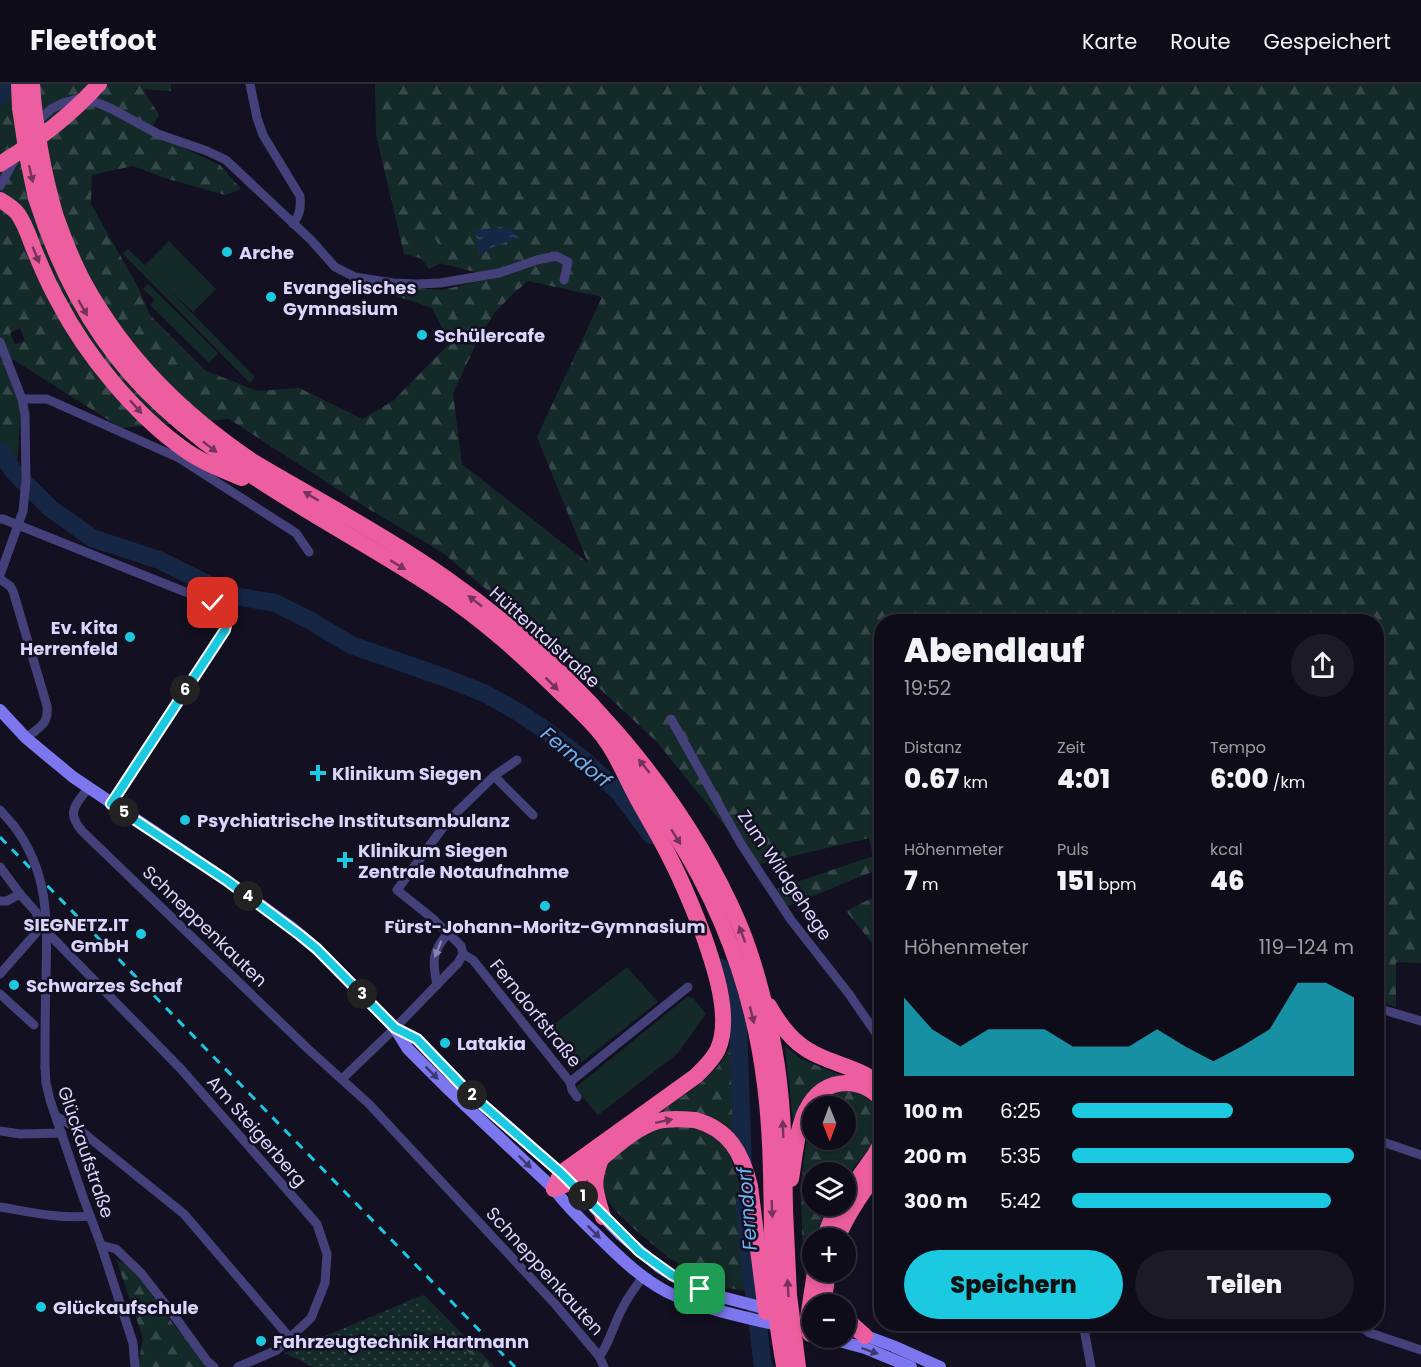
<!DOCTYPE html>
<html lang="de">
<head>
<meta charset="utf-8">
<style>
	:root { --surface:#0e0c19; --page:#1c1a26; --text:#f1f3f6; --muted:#9b9ba2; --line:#2e2c38; --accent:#1bc9e0 }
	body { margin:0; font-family:Poppins,sans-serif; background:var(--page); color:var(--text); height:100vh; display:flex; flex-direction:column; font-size:22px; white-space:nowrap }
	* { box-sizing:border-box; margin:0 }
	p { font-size:20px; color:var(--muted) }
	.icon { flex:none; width:33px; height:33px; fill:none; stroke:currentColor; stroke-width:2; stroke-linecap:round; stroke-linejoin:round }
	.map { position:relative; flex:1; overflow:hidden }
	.panel { position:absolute; left:874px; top:530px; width:510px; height:717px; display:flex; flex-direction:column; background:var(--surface); border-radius:24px; box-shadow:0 3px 9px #0003,0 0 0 2px var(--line) }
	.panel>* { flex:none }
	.needle { width:39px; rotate:179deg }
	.controls { position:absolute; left:802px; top:1012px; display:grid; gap:12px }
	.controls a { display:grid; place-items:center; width:54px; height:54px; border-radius:50%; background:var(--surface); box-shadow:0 3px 9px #0003,0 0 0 2px var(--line); font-size:30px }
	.pin { position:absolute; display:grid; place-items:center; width:51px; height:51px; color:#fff; margin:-26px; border-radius:12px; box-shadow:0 3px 9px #0006 }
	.km { position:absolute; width:30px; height:30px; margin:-15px; border-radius:50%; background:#222; color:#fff; font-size:16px; line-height:30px; text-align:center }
	.round { display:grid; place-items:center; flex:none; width:63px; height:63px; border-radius:32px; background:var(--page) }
	.summary { display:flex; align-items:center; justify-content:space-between; height:102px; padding:0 30px }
	h1 { font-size:33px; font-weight:800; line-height:45px }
	.stats { display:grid; grid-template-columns:repeat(3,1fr); gap:9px; height:102px; padding:6px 30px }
	.stats div { display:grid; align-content:center }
	.stats b { font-size:26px; font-weight:800 }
	.stats small { font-size:16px; font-weight:400 }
	.stats p { font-size:16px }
	.chart { height:168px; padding:12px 30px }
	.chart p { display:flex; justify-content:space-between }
	.chart svg { width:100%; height:108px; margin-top:6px; fill:var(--accent); opacity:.7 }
	.primary-button { display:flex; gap:12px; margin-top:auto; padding:12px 30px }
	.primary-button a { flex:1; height:69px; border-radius:36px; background:var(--accent); color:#111; font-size:24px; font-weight:800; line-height:69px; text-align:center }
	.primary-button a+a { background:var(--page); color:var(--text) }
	ul { padding:0 30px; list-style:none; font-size:20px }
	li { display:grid; grid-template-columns:96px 72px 1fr; align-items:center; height:45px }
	li i { height:15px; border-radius:8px; background:var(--accent) }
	header { display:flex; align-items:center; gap:36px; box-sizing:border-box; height:84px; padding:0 30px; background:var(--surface); border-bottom:2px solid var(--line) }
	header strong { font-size:28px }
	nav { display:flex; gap:33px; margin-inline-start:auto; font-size:21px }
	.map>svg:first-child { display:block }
	.grass { fill:url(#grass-dots) }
	.forest { fill:url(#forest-firs); fill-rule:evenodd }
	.park { fill:#142a29 }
	.water { fill:url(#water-ripples) }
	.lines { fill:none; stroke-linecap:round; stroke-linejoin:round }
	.stream { stroke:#152745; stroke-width:3 }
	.river { stroke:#152745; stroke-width:18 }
	.street { stroke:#44417a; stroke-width:9 }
	.secondary { stroke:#7c77ef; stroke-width:12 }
	.highway { stroke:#ec5e9f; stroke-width:16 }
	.rail { stroke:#1bc9e0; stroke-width:3; stroke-dasharray:9 8; stroke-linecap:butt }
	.street-bridge { stroke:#44417a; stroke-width:9 }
	.highway-bridge { stroke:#ec5e9f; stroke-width:16 }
	.oneway { fill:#75335a }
	.oneway2 { fill:#8884b4 }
	.oneway3 { fill:#3d3973 }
	.route-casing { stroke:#fff; stroke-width:12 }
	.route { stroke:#1bc9e0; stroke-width:8 }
	.poi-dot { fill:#1bc9e0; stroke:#131021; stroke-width:2 }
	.labels { text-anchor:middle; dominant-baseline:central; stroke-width:5; stroke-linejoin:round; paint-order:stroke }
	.poi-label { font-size:18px; font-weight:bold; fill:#dad5fa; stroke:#131021; text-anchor:start }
	.street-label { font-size:18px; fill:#dad5fa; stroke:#131021 }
	.water-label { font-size:20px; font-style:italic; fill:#6fb1ee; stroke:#131021 }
</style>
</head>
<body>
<header>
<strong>Fleetfoot</strong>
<nav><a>Karte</a><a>Route</a><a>Gespeichert</a></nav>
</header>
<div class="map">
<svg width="1421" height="1283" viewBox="0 0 1421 1283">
	<defs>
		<pattern id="grass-dots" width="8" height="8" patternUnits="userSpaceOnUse" patternTransform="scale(1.5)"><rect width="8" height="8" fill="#142a29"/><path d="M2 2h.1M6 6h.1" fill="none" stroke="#364849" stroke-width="1.8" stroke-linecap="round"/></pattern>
		<pattern id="forest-firs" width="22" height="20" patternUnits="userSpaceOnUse" patternTransform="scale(1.5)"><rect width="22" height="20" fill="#142a29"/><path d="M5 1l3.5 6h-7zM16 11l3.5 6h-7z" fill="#364849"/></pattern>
		<pattern id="water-ripples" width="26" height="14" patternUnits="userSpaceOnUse" patternTransform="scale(1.5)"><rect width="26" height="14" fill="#152745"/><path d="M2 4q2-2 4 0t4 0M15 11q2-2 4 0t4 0" fill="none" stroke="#364561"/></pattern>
	</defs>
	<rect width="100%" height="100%" fill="#131021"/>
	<!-- grass -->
	<path class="grass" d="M418,1213l64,70h-169l-28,-14z"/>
	<!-- forest -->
	<g class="forest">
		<path d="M0,0h171v7l-28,-2 16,26 -10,17 71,33 21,24 -16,6 -57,-16 -35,-13 -41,9 -1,29 47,83 12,28 56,56 52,20 41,-3 64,31 31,-19 56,-57 -18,-35 -66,-22 -12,-5 34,5 54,4 53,-13 -91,-23 -28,-119 -1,-51h1046v879l-25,-1v45l-19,-7v-379h-495v247l-101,41 -11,-18 103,-35 -4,-18 -113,27 -99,-123 -101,-94 -113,-95 -86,-51 -128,-83 -108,9 -112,-71 12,50 -4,60 -17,1zM528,197l74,16 -65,140 51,126 -126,-99 -9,-71 24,-51 18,-30 18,-18zM20,244l5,13 -10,3 -5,-11z"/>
		<path d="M882,809v62l-36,-44z"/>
		<path d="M735,950l2,101 -13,-11 -11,-6 -51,-4 -1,-3c18,-13 38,-24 53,-40 10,-11 16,-25 21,-37z"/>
		<path d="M785,962l16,13 39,16v4l-32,15 -15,26z"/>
		<path d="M843,1006l16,2 14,11 6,11 1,16 -7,17 -16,16 -11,17v-7h-33v33h18l-13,33h-5v14l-8,25c-4,-54 -8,-110 8,-162v24h33v-33h-30l13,-11z"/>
		<path d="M680,1040c13,3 28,7 38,16 29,26 30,114 34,152l-30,-5 -53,-29 -37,-31 -18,-18 -10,-15 -1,-26c25,-25 41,-38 77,-44z"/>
		<path d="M116,1175l17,10 43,59 33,39h-71l5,-29z"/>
		<path d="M424,1211l71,72h-13l-64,-70z"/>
	</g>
	<!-- park -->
	<g class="park">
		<path d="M434,153l14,23 -19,9 -15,-21z"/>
		<path d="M169,157l47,48 -23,23 -24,-22 86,87 -5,6 -127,-129 5,-5 17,16z"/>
		<path d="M148,200l70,69 -9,10 -59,-58 5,-5 -12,-11z"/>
		<path d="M627,883l31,35 -85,67 -30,-36z"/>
		<path d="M687,913l6,1 13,16 -29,40 -79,61 -23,-27z"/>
	</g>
	<!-- water -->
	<path class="water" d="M501,143c8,1 14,2 18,9l-3,3 -19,6 -18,10 -4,-25 12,-1z"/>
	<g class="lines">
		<!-- stream -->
		<path class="stream" d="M761,1269l12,14"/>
		<!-- river -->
		<g class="river">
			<path d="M0,12l3,-5v-7"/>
			<path d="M0,367l14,21 36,36 42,30 67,22 71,35 45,8 36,18 40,24 95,33 40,16 32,18 30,20 37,29 34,31 32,43"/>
			<path d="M721,884l17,55 5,145"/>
			<path d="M745,1118l2,34 16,131"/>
		</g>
		<!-- street -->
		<g class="street">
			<path d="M250,0l7,34 6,17 37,61c1,12 0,18 -7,28"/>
			<path d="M35,40l16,-15 12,-6 14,-4 21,4 14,6 46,25 49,17 19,9 85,80 24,27 20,10 38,6 24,1 23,-1 59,-10 38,-13 19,-4 12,6 -4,18"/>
			<path d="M0,102l16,-29"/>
			<path d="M0,258l22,57 3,16 1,65 -3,31 -23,64"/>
			<path d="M22,315h25l132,59 117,75 13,19"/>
			<path d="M0,435h3l210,84c11,8 16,14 13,27l-65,96 -50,78"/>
			<path d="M0,495l10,7 3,5 34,115c2,19 -8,21 -21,32"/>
			<path d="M671,635l70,125 50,76 58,74 33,48"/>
			<path d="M494,692l23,-16"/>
			<path d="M88,704c-13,18 -22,24 -6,43l225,217 62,56 186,200 44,52 5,11"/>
			<path d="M0,726l14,16"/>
			<path d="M0,783l20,27 16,18 4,13 141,144 136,155 10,30 -2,29 -14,35 -34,32 -39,17"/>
			<path d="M0,817h7l13,-7"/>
			<path d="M463,870l10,6 97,122 2,8 5,7"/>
			<path d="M0,890l36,-41 4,-8"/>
			<path d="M437,901c-5,-25 -5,-33 11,-52"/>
			<path d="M0,910l34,31"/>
			<path d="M1377,924l44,13"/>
			<path d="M45,983l1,16 4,17 33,97 18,48 32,98 2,24"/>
			<path d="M342,995l53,-51 63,-65 5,-9 -2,-8 -13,-13 -16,-15 -35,-28 50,-68 47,-46 39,39"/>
			<path d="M570,998l118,-95"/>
			<path d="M56,1032l25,15 103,83 106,124"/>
			<path d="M0,1047l20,3 42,-1"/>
			<path d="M1377,1056l44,15"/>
			<path d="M0,1123c30,5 60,12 90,9"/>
			<path d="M101,1161l15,4 25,24 29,37 37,51 7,6"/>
			<path d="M1083,1239l8,44"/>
			<path d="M1355,1239l15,10 51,17"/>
			<path d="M599,1272c7,-5 17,-37 23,-47 6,-12 13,-22 21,-32"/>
		</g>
		<!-- secondary -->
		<g class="secondary">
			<path d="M0,626l26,28 47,39 153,103 65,47 26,22 78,79 13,21 41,41 105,99c12,16 26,30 41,44 24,24 51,51 83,64 34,14 71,21 107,30"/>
			<path d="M396,944l21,11 50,52 94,82 60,62 38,32 26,16 29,12 58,15"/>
			<path d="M858,1249l35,13 47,21"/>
			<path d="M828,1254l37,10 46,19"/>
		</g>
		<!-- highway -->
		<g class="highway">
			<path d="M19,0l1,24"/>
			<path d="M36,114c25,79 65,153 127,209 83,76 182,122 275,183 46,30 87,68 126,106 14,13 30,28 41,43 12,16 21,39 31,57 11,21 24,41 34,62 13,25 23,50 33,76 11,31 29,83 15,115 -5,11 -14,19 -22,27l-135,97 -7,16"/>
			<path d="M0,116c7,4 13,8 18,14 7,10 11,22 15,33 8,19 15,37 25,54 28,54 77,114 127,149 17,12 37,20 57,28"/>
			<path d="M55,130c8,23 17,46 28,67 42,77 100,134 172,182 64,38 131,73 192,116 121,85 235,210 293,347 16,39 26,81 34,122 10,53 10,107 11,161"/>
			<path d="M769,922c8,14 17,27 29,37 19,16 43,20 64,30 7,3 14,9 20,13"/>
			<path d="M601,1075c-10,26 -5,33 2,58"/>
			<path d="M791,1095c6,-35 7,-94 55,-96 14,0 27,7 36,17"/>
			<path d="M554,1105c5,-2 12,-4 17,-7 29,-18 53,-50 87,-61 12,-3 24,-2 37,-1"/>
			<path d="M846,1111l28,-39 8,-14"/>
			<path d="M824,1155l7,-19 8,-14"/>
			<path d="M837,1155c11,-27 28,-50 45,-73"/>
			<path d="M823,1221l5,-33"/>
			<path d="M846,1235l19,17"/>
			<path d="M810,1250l-2,-16 7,-46"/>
		</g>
		<!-- rail -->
		<path class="rail" d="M0,753l515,530"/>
		<!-- street-bridge -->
		<path class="street-bridge" d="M14,742c36,48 33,96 32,153 -1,29 -1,59 -1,88"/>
		<!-- highway-bridge -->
		<g class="highway-bridge">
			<path d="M32,0c3,44 11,87 23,130"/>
			<path d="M20,24l7,47 9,43"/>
			<path d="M0,80c36,-22 71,-49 99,-80"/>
			<path d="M605,655c24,31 49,62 70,95 48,76 79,161 90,251 9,69 5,140 9,209 2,24 6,48 10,72"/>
			<path d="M695,1036c34,9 47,33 55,66l16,126"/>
			<path d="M785,1125l4,86 9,72"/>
		</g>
	</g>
	<!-- one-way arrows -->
	<defs><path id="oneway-solid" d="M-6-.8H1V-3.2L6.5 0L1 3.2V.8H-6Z" transform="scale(1.5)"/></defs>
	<g class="oneway">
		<use href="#oneway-solid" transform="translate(31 90) rotate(77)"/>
		<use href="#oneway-solid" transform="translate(36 171) rotate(68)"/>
		<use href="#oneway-solid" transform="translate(83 224) rotate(60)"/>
		<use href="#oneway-solid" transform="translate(136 323) rotate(48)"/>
		<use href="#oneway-solid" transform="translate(210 363) rotate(38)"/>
		<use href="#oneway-solid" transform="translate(311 412) rotate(-149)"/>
		<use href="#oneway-solid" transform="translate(398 481) rotate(31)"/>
		<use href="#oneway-solid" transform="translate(475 517) rotate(-142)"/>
		<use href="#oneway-solid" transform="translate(552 600) rotate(45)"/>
		<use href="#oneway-solid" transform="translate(644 682) rotate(-129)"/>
		<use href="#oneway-solid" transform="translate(676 753) rotate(58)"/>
		<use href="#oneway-solid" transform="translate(742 850) rotate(-111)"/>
		<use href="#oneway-solid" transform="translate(752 931) rotate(76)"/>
		<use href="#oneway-solid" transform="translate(664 1037) rotate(-12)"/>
		<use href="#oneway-solid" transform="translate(783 1045) rotate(-92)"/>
		<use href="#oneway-solid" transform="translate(772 1125) rotate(88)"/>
		<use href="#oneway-solid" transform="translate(788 1204) rotate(-93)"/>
	</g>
	<use class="oneway2" href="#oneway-solid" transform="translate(438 865) rotate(112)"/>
	<g class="oneway3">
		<use href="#oneway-solid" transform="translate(432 989) rotate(45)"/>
		<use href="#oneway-solid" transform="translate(525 1078) rotate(44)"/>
		<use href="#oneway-solid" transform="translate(594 1148) rotate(45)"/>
		<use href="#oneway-solid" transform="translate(870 1267) rotate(20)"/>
	</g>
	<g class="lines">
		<defs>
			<path id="route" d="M213,519c11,8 16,14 12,27l-114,174 115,76 74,55 17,14 78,79 22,11 50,52 94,82 79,79 32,23 28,14"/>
		</defs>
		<!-- route casing -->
		<use href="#route" class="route-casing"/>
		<!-- route -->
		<use href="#route" class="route"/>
	</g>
	<!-- markers -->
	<g class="poi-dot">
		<circle cx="227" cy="168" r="6"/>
		<circle cx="271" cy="213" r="6"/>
		<circle cx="422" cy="251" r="6"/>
		<circle cx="130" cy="553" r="6"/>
		<path d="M315 680h6v6h6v6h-6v6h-6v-6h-6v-6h6z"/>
		<circle cx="185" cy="736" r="6"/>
		<path d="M342 767h6v6h6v6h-6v6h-6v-6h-6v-6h6z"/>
		<circle cx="545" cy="822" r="6"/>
		<circle cx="141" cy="850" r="6"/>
		<circle cx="14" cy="901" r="6"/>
		<circle cx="445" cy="959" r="6"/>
		<circle cx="41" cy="1223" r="6"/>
		<circle cx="261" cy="1257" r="6"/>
	</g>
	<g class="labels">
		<!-- poi labels -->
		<g class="poi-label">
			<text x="239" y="168">Arche</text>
			<text x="283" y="203">Evangelisches<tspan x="283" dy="21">Gymnasium</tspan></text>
			<text x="434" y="251">Schülercafe</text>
			<text x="118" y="543" text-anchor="end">Ev. Kita<tspan x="118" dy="21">Herrenfeld</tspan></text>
			<text x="332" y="689">Klinikum Siegen</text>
			<text x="197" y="736">Psychiatrische Institutsambulanz</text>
			<text x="358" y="766">Klinikum Siegen<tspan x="358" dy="21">Zentrale Notaufnahme</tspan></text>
			<text x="129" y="840" text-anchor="end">SIEGNETZ.IT<tspan x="129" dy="21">GmbH</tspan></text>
			<text x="545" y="842" text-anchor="middle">Fürst-Johann-Moritz-Gymnasium</text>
			<text x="26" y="901">Schwarzes Schaf</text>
			<text x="457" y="959">Latakia</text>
			<text x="53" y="1223">Glückaufschule</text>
			<text x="273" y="1257">Fahrzeugtechnik Hartmann</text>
		</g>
		<!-- street labels -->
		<g class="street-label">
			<text transform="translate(545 553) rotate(42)">Hüttentalstraße</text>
			<text transform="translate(785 791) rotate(56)">Zum Wildgehege</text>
			<text transform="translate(205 842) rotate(44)">Schneppenkauten</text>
			<text transform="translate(536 929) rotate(51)">Ferndorfstraße</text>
			<text transform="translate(257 1047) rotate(49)">Am Steigerberg</text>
			<text transform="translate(86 1068) rotate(71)">Glückaufstraße</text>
			<text transform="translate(545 1187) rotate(48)">Schneppenkauten</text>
		</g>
		<!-- water labels -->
		<g class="water-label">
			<text transform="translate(576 673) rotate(39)">Ferndorf</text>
			<text transform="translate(747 1125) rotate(-94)">Ferndorf</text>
		</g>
	</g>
</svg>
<div class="controls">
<a><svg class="needle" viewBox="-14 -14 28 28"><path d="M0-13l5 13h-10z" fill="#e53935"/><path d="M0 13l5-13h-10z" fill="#9b9ba2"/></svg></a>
<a><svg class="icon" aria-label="layers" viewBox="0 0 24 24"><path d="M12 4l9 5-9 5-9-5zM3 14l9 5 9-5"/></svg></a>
<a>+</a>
<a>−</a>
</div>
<div class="pin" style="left:700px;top:1205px;background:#1e9e55"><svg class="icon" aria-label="arrive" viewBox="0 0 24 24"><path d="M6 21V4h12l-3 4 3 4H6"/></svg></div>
<div class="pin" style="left:213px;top:519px;background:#d93025"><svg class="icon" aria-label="check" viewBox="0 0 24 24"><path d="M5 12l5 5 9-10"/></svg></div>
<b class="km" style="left:583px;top:1112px">1</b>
<b class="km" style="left:472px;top:1011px">2</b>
<b class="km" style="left:362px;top:910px">3</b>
<b class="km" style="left:248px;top:812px">4</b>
<b class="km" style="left:124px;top:728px">5</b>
<b class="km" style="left:185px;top:606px">6</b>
<section class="panel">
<div class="summary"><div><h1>Abendlauf</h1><p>19:52</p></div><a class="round"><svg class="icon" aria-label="share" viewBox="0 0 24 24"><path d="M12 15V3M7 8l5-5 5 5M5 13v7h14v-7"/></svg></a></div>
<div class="stats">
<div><p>Distanz</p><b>0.67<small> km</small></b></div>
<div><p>Zeit</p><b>4:01</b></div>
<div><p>Tempo</p><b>6:00<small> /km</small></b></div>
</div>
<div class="stats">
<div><p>Höhenmeter</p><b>7<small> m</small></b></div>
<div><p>Puls</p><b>151<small> bpm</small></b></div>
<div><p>kcal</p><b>46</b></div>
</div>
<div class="chart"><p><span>Höhenmeter</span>119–124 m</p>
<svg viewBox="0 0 160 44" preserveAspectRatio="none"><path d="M0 44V12L10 25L20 32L30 25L40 25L50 25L60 32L70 32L80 32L90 25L100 32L110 38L120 32L130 25L140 6L150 6L160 12V44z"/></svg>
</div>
<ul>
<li><b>100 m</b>6:25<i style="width:57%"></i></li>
<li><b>200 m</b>5:35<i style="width:100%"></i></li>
<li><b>300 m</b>5:42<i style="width:92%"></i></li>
</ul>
<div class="primary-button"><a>Speichern</a><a>Teilen</a></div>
</section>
</div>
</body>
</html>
